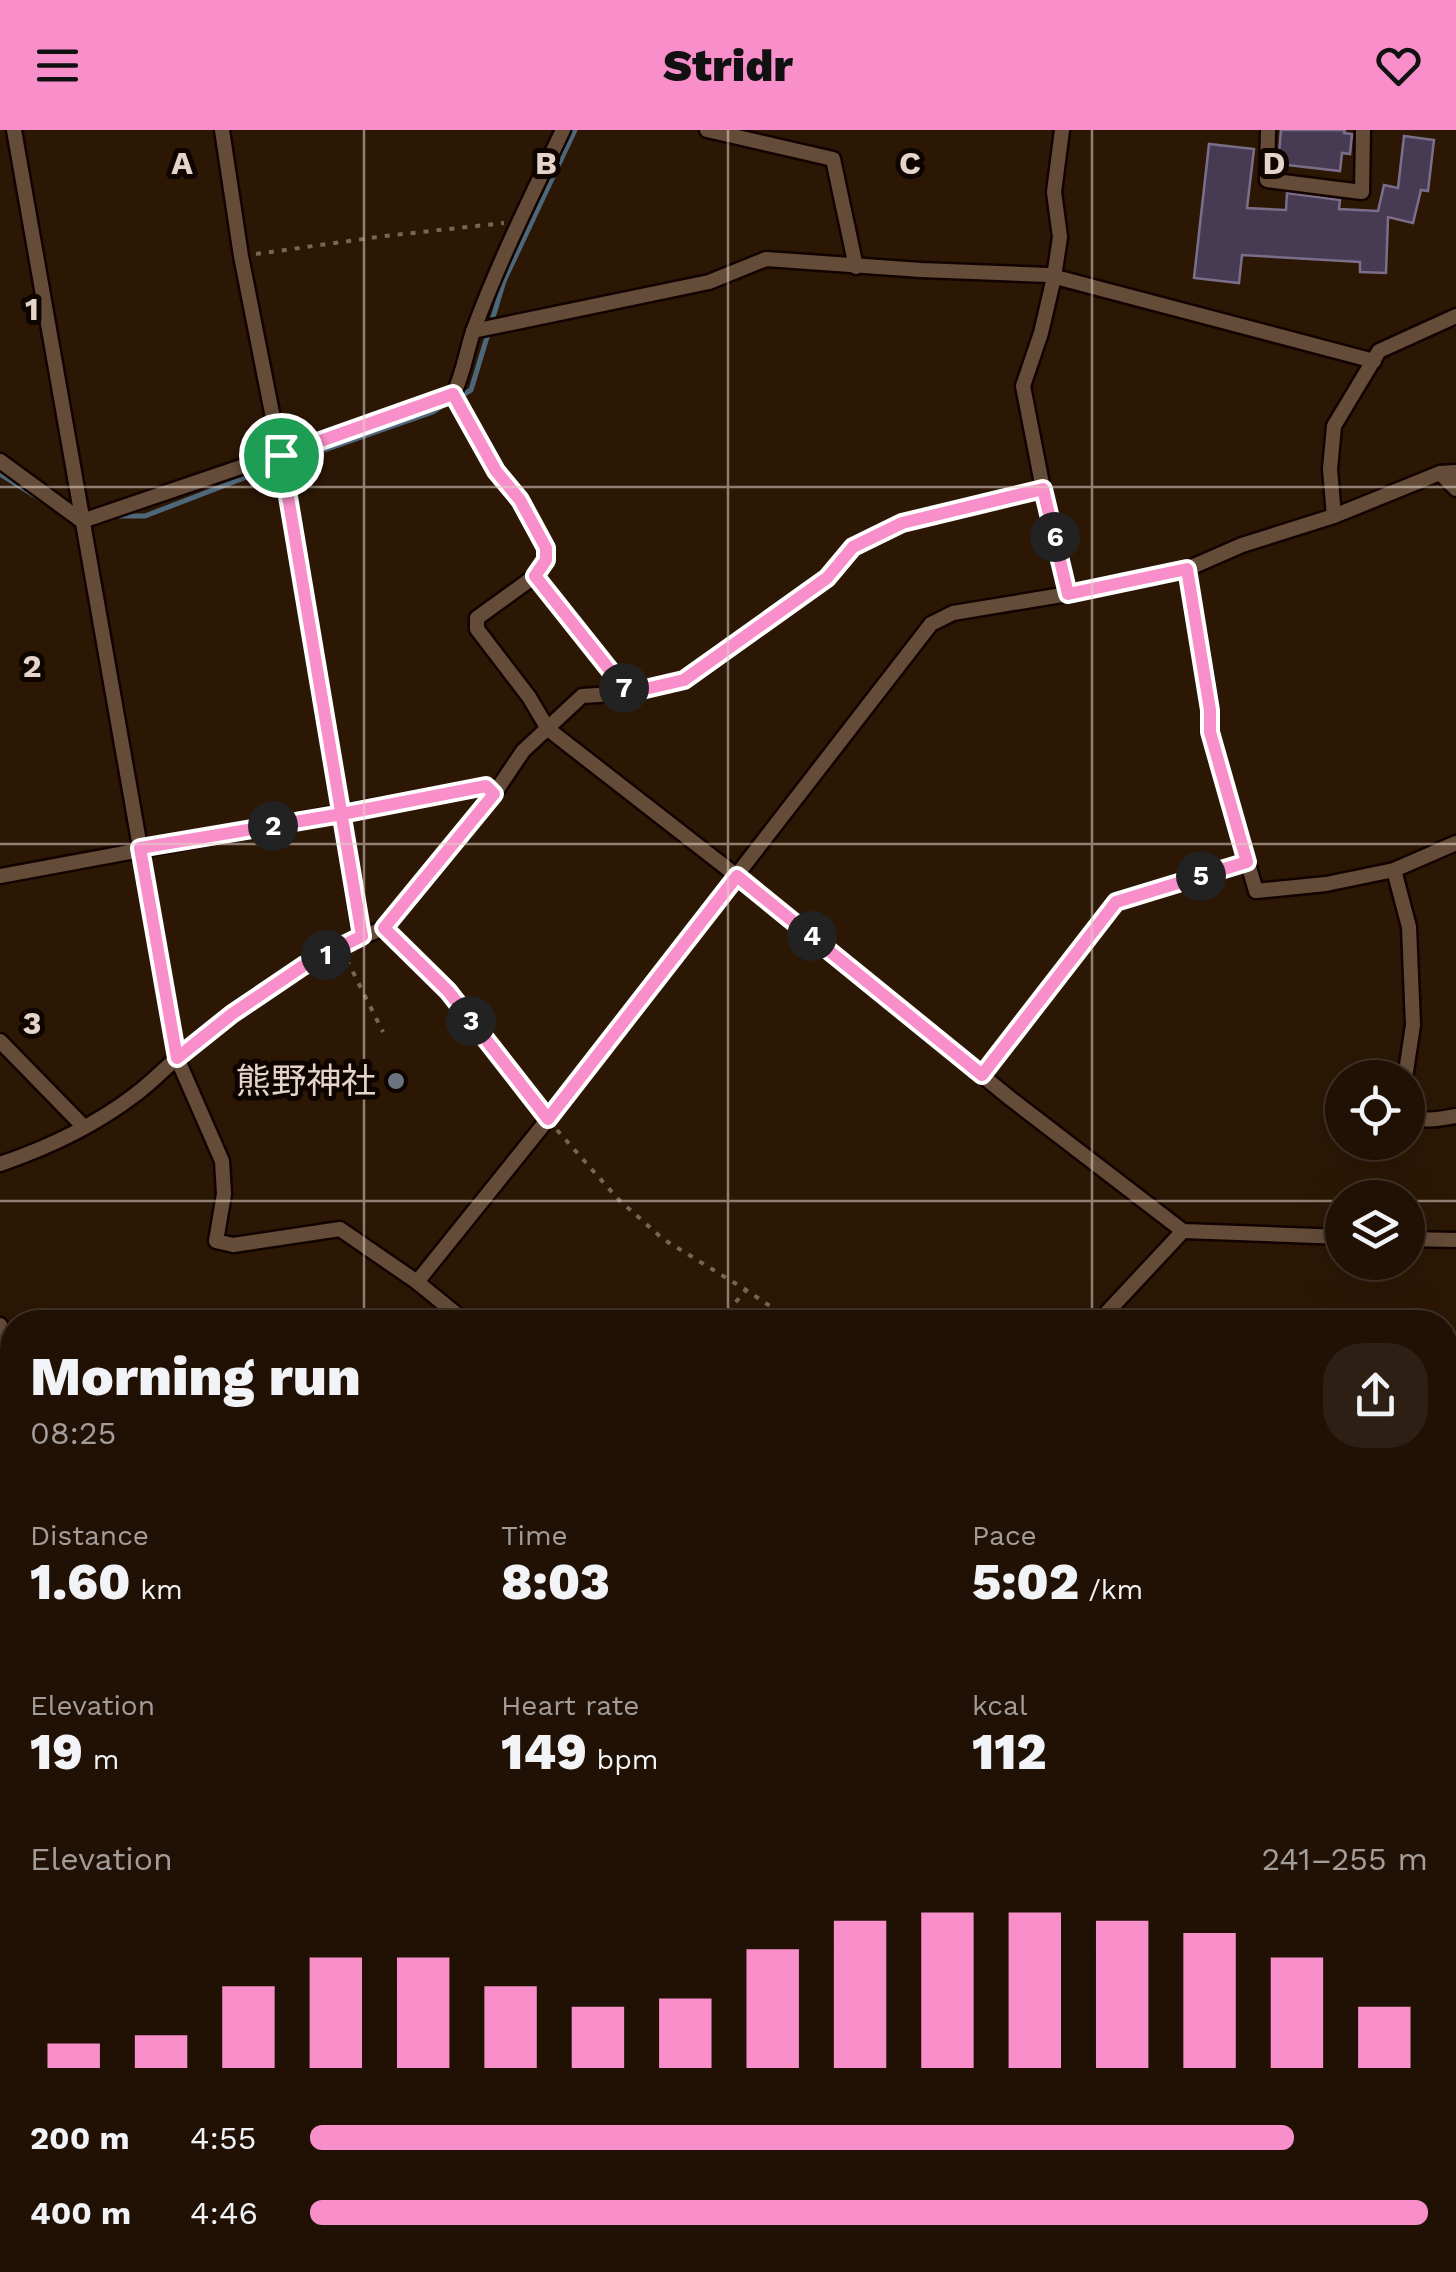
<!DOCTYPE html>
<html lang="en">
<head>
<meta charset="utf-8">
<style>
	:root { --surface:#211104; --page:#2d1f13; --text:#f1f3f6; --muted:#a29d9a; --line:#3e3126; --accent:#f98fca }
	body { margin:0; font-family:"Work Sans","Noto Sans JP",sans-serif; background:var(--page); color:var(--text); height:100vh; display:flex; flex-direction:column; font-size:38px; white-space:nowrap }
	* { box-sizing:border-box; margin:0 }
	p { font-size:32px; color:var(--muted) }
	.icon { flex:none; width:55px; height:55px; fill:none; stroke:currentColor; stroke-width:2; stroke-linecap:round; stroke-linejoin:round }
	.map { position:relative; flex:1; overflow:hidden }
	.side { position:absolute; left:0px; top:1180px; width:1458px; height:962px; display:flex; flex-direction:column; background:var(--surface); border-radius:40px 40px 0 0; box-shadow:0 10px 40px #0002,0 0 0 2px var(--line) }
	.side>* { flex:none }
	.buttons { position:absolute; left:1325px; top:930px; display:grid; gap:20px }
	.buttons a { display:grid; place-items:center; width:100px; height:100px; border-radius:50%; background:var(--surface); box-shadow:0 10px 40px #0002,0 0 0 2px var(--line); font-size:50px }
	.pin { position:absolute; display:grid; place-items:center; width:85px; height:85px; color:#fff; margin:-42px; border:5px solid #fff; border-radius:50%; box-shadow:0 2px 10px #0007 }
	.km { position:absolute; width:50px; height:50px; margin:-25px; border-radius:50%; background:#222; color:#fff; font-size:28px; line-height:50px; text-align:center }
	.round { display:grid; place-items:center; flex:none; width:105px; height:105px; border-radius:40px; background:var(--page) }
	.headline { display:flex; align-items:center; justify-content:space-between; height:170px; padding:0 30px }
	h1 { font-size:55px; font-weight:800; line-height:75px }
	.figures { display:grid; grid-template-columns:repeat(3,1fr); gap:15px; height:170px; padding:10px 30px }
	.figures div { display:grid; align-content:center }
	.figures b { font-size:50px; font-weight:800 }
	.figures small { font-size:28px; font-weight:400 }
	.figures p { font-size:28px }
	.chart { height:280px; padding:20px 30px }
	.chart p { display:flex; justify-content:space-between }
	.chart svg { width:100%; height:180px; margin-top:10px; stroke:var(--accent); stroke-width:6 }
	ul { padding:0 30px; list-style:none; font-size:32px }
	li { display:grid; grid-template-columns:160px 120px 1fr; align-items:center; height:75px }
	li i { height:25px; border-radius:12px; background:var(--accent) }
	header { display:flex; justify-content:space-between; align-items:center; height:130px; padding:0 30px; background:var(--accent); color:#111; font-size:45px; font-weight:800 }
	.map>svg:first-child { display:block }
	.lines { fill:none; stroke-linecap:round; stroke-linejoin:round }
	.stream { stroke:#4d677b; stroke-width:5 }
	.building { fill:#473b54; stroke:#7b6e8b; stroke-width:2.5 }
	.minor-casing { stroke:#130300; stroke-width:19 }
	.tertiary-casing { stroke:#130300; stroke-width:22 }
	.secondary-casing { stroke:#130300; stroke-width:25 }
	.path { stroke:#786556; stroke-width:4; stroke-dasharray:5 8; stroke-linecap:butt }
	.minor { stroke:#654c39; stroke-width:14 }
	.tertiary { stroke:#654c39; stroke-width:18 }
	.secondary { stroke:#66735f; stroke-width:20 }
	.route-casing { stroke:#fff; stroke-width:20 }
	.route { stroke:#f98fca; stroke-width:12 }
	.grid { fill:none; stroke:#e4d4c9; stroke-width:2.5; stroke-opacity:0.55 }
	.worship-dot { fill:#6b7280; stroke:#0e0501; stroke-width:4 }
	.labels { text-anchor:middle; dominant-baseline:central; stroke-width:10; stroke-linejoin:round; paint-order:stroke }
	.poi-label { font-size:35px; fill:#e4d4c9; stroke:#0e0501; text-anchor:end }
	.grid-label { font-size:32px; text-anchor:middle; font-weight:bold; fill:#e4d4c9; stroke:#0e0501; stroke-width:10; stroke-linejoin:round; paint-order:stroke }
</style>
</head>
<body>
<header><svg class="icon" aria-label="menu" viewBox="0 0 24 24"><path d="M4 6h16M4 12h16M4 18h16"/></svg>Stridr<svg class="icon" aria-label="heart" viewBox="0 0 24 24"><path d="M12 20l-8-8c-3-5 5-10 8-4 3-6 11-1 8 4z"/></svg></header>
<div class="map">
<svg width="1456" height="2142" viewBox="0 0 1456 2142">
	<rect width="100%" height="100%" fill="#2c1705"/>
	<g class="lines">
		<!-- stream -->
		<g class="stream">
			<path d="M459,267l12,-7 33,-109 71,-151"/>
			<path d="M0,344l48,30"/>
			<path d="M116,386h29l99,-38 189,-66 16,-10"/>
		</g>
	</g>
	<!-- building -->
	<g class="building">
		<path d="M1281,0h64l-1,3 8,1 -2,20 -8,-1 -2,18 -62,-7z"/>
		<path d="M1404,6l30,4 -6,51 -7,-1 -8,33 -25,-6 -2,56 -26,-1v-10l-118,-7 -3,28 -45,-5 15,-134 45,5 -7,59 39,2 1,-17 53,7 -1,9 39,2 6,-26 14,3z"/>
	</g>
	<g class="lines">
		<defs>
			<g id="minor">
				<path d="M14,0l163,928 45,103 2,33 -8,47 17,4 107,-16 77,53 49,40"/>
				<path d="M222,0l19,126 49,248 71,433"/>
				<path d="M707,0l126,29 23,108"/>
				<path d="M1062,0l-8,62 6,45 -6,40 -13,56 -18,53 20,103 25,105"/>
				<path d="M1268,0l-1,50 95,12 1,-62"/>
				<path d="M473,201l236,-49 57,-23 155,11 127,5 326,86"/>
				<path d="M453,265l43,76 23,29 27,48v12l-11,16 -58,42v11l52,68 19,32 189,147 274,223 172,132 159,6"/>
				<path d="M0,331l82,60 371,-126c11,-22 13,-44 21,-66 25,-68 58,-134 89,-199"/>
				<path d="M1440,343l16,16"/>
				<path d="M1334,386l-4,-47 4,-43 45,-75 77,-35"/>
				<path d="M1187,439l24,141 -2,21 47,160 70,-7 68,-14 62,-27"/>
				<path d="M535,446l93,117"/>
				<path d="M1394,740l15,57 4,98 -8,53"/>
				<path d="M0,746l486,-90 8,8"/>
				<path d="M385,798l63,63 100,128"/>
				<path d="M0,911l84,86"/>
				<path d="M982,945l134,-173 131,-40"/>
				<path d="M1408,982c15,12 30,7 48,4"/>
				<path d="M0,1034c47,-16 97,-40 136,-70 15,-11 27,-24 41,-36 62,-52 130,-102 208,-130l109,-134 29,-43 59,-55 46,-3 56,-13 143,-103 26,-30 49,-24 141,-34"/>
				<path d="M1408,1109l48,1"/>
				<path d="M417,1152l131,-163 383,-495 22,-11 115,-19 119,-25 55,-24 92,-29 106,-43 16,-1"/>
				<path d="M1098,1192l85,-91"/>
				<path d="M0,1195l4,44 -4,12"/>
				<path d="M1445,1506l11,-9"/>
				<path d="M1445,1537h11"/>
				<path d="M0,1843l12,1"/>
				<path d="M0,2048l12,-6"/>
				<path d="M76,2130l5,12"/>
				<path d="M857,2130l3,12"/>
				<path d="M932,2130l18,12"/>
				<path d="M1166,2130l3,12"/>
			</g>
			<g id="tertiary">
				<path d="M0,1404l12,6"/>
				<path d="M316,2130l4,12"/>
			</g>
			<g id="secondary">
				<path d="M1445,1803l11,1"/>
				<path d="M677,2142l15,-12"/>
			</g>
		</defs>
		<!-- minor casing -->
		<use href="#minor" class="minor-casing"/>
		<!-- tertiary casing -->
		<use href="#tertiary" class="tertiary-casing"/>
		<!-- secondary casing -->
		<use href="#secondary" class="secondary-casing"/>
		<!-- path -->
		<g class="path">
			<path d="M256,124l129,-18 119,-13"/>
			<path d="M347,830l36,72"/>
			<path d="M557,1000l61,69 45,40 83,51 48,32"/>
			<path d="M719,1192l27,-32"/>
		</g>
		<!-- minor -->
		<use href="#minor" class="minor"/>
		<!-- tertiary -->
		<use href="#tertiary" class="tertiary"/>
		<!-- secondary -->
		<use href="#secondary" class="secondary"/>
	</g>
	<g class="lines">
		<defs>
			<path id="route" d="M281,325l81,481 -59,30 -71,48 -55,44 -37,-210 202,-34 144,-28 8,8 -110,134 64,63 100,128 189,-243 245,199 134,-173 131,-40 -37,-130v-22l-23,-141 -119,25 -25,-105 -141,34 -49,24 -26,31 -143,102 -56,13 -93,-117 11,-16v-12l-26,-48 -24,-29 -43,-77 -172,61"/>
		</defs>
		<!-- route casing -->
		<use href="#route" class="route-casing"/>
		<!-- route -->
		<use href="#route" class="route"/>
	</g>
	<!-- grid -->
	<path class="grid" d="M364,0v1192M728,0v1192M1092,0v1192M0,357h1456M0,714h1456M0,1071h1342M1408,1071h48M0,1428h12M1445,1428h11M0,1785h12M1445,1785h11M364,2130v12M728,2130v12M1092,2130v12"/>
	<!-- markers -->
	<circle class="worship-dot" cx="396" cy="951" r="10"/>
	<g class="labels">
		<!-- poi labels -->
		<g class="poi-label">
			<text x="376" y="951">熊野神社</text>
		</g>
	</g>
	<g class="grid-label">
		<text x="182" y="44">A</text>
		<text x="546" y="44">B</text>
		<text x="910" y="44">C</text>
		<text x="1274" y="44">D</text>
		<text x="32" y="190">1</text>
		<text x="32" y="547">2</text>
		<text x="32" y="904">3</text>
	</g>
</svg>
<div class="buttons">
<a><svg class="icon" aria-label="locate" viewBox="0 0 24 24"><circle cx="12" cy="12" r="6"/><path d="M12 2v4M12 18v4M2 12h4M18 12h4"/></svg></a>
<a><svg class="icon" aria-label="layers" viewBox="0 0 24 24"><path d="M12 4l9 5-9 5-9-5zM3 14l9 5 9-5"/></svg></a>
</div>
<div class="pin" style="left:281px;top:325px;background:#1e9e55"><svg class="icon" aria-label="arrive" viewBox="0 0 24 24"><path d="M6 21V4h12l-3 4 3 4H6"/></svg></div>
<b class="km" style="left:326px;top:825px">1</b>
<b class="km" style="left:273px;top:696px">2</b>
<b class="km" style="left:471px;top:891px">3</b>
<b class="km" style="left:812px;top:806px">4</b>
<b class="km" style="left:1201px;top:746px">5</b>
<b class="km" style="left:1055px;top:407px">6</b>
<b class="km" style="left:624px;top:558px">7</b>
<section class="side">
<div class="headline"><div><h1>Morning run</h1><p>08:25</p></div><a class="round"><svg class="icon" aria-label="share" viewBox="0 0 24 24"><path d="M12 15V3M7 8l5-5 5 5M5 13v7h14v-7"/></svg></a></div>
<div class="figures">
<div><p>Distance</p><b>1.60<small> km</small></b></div>
<div><p>Time</p><b>8:03</b></div>
<div><p>Pace</p><b>5:02<small> /km</small></b></div>
</div>
<div class="figures">
<div><p>Elevation</p><b>19<small> m</small></b></div>
<div><p>Heart rate</p><b>149<small> bpm</small></b></div>
<div><p>kcal</p><b>112</b></div>
</div>
<div class="chart"><p><span>Elevation</span>241–255 m</p>
<svg viewBox="0 0 160 44" preserveAspectRatio="none"><path d="M5 44V38M15 44V36M25 44V24M35 44V17M45 44V17M55 44V24M65 44V29M75 44V27M85 44V15M95 44V8M105 44V6M115 44V6M125 44V8M135 44V11M145 44V17M155 44V29"/></svg>
</div>
<ul>
<li><b>200 m</b>4:55<i style="width:88%"></i></li>
<li><b>400 m</b>4:46<i style="width:100%"></i></li>
</ul>
</section>
</div>
</body>
</html>
